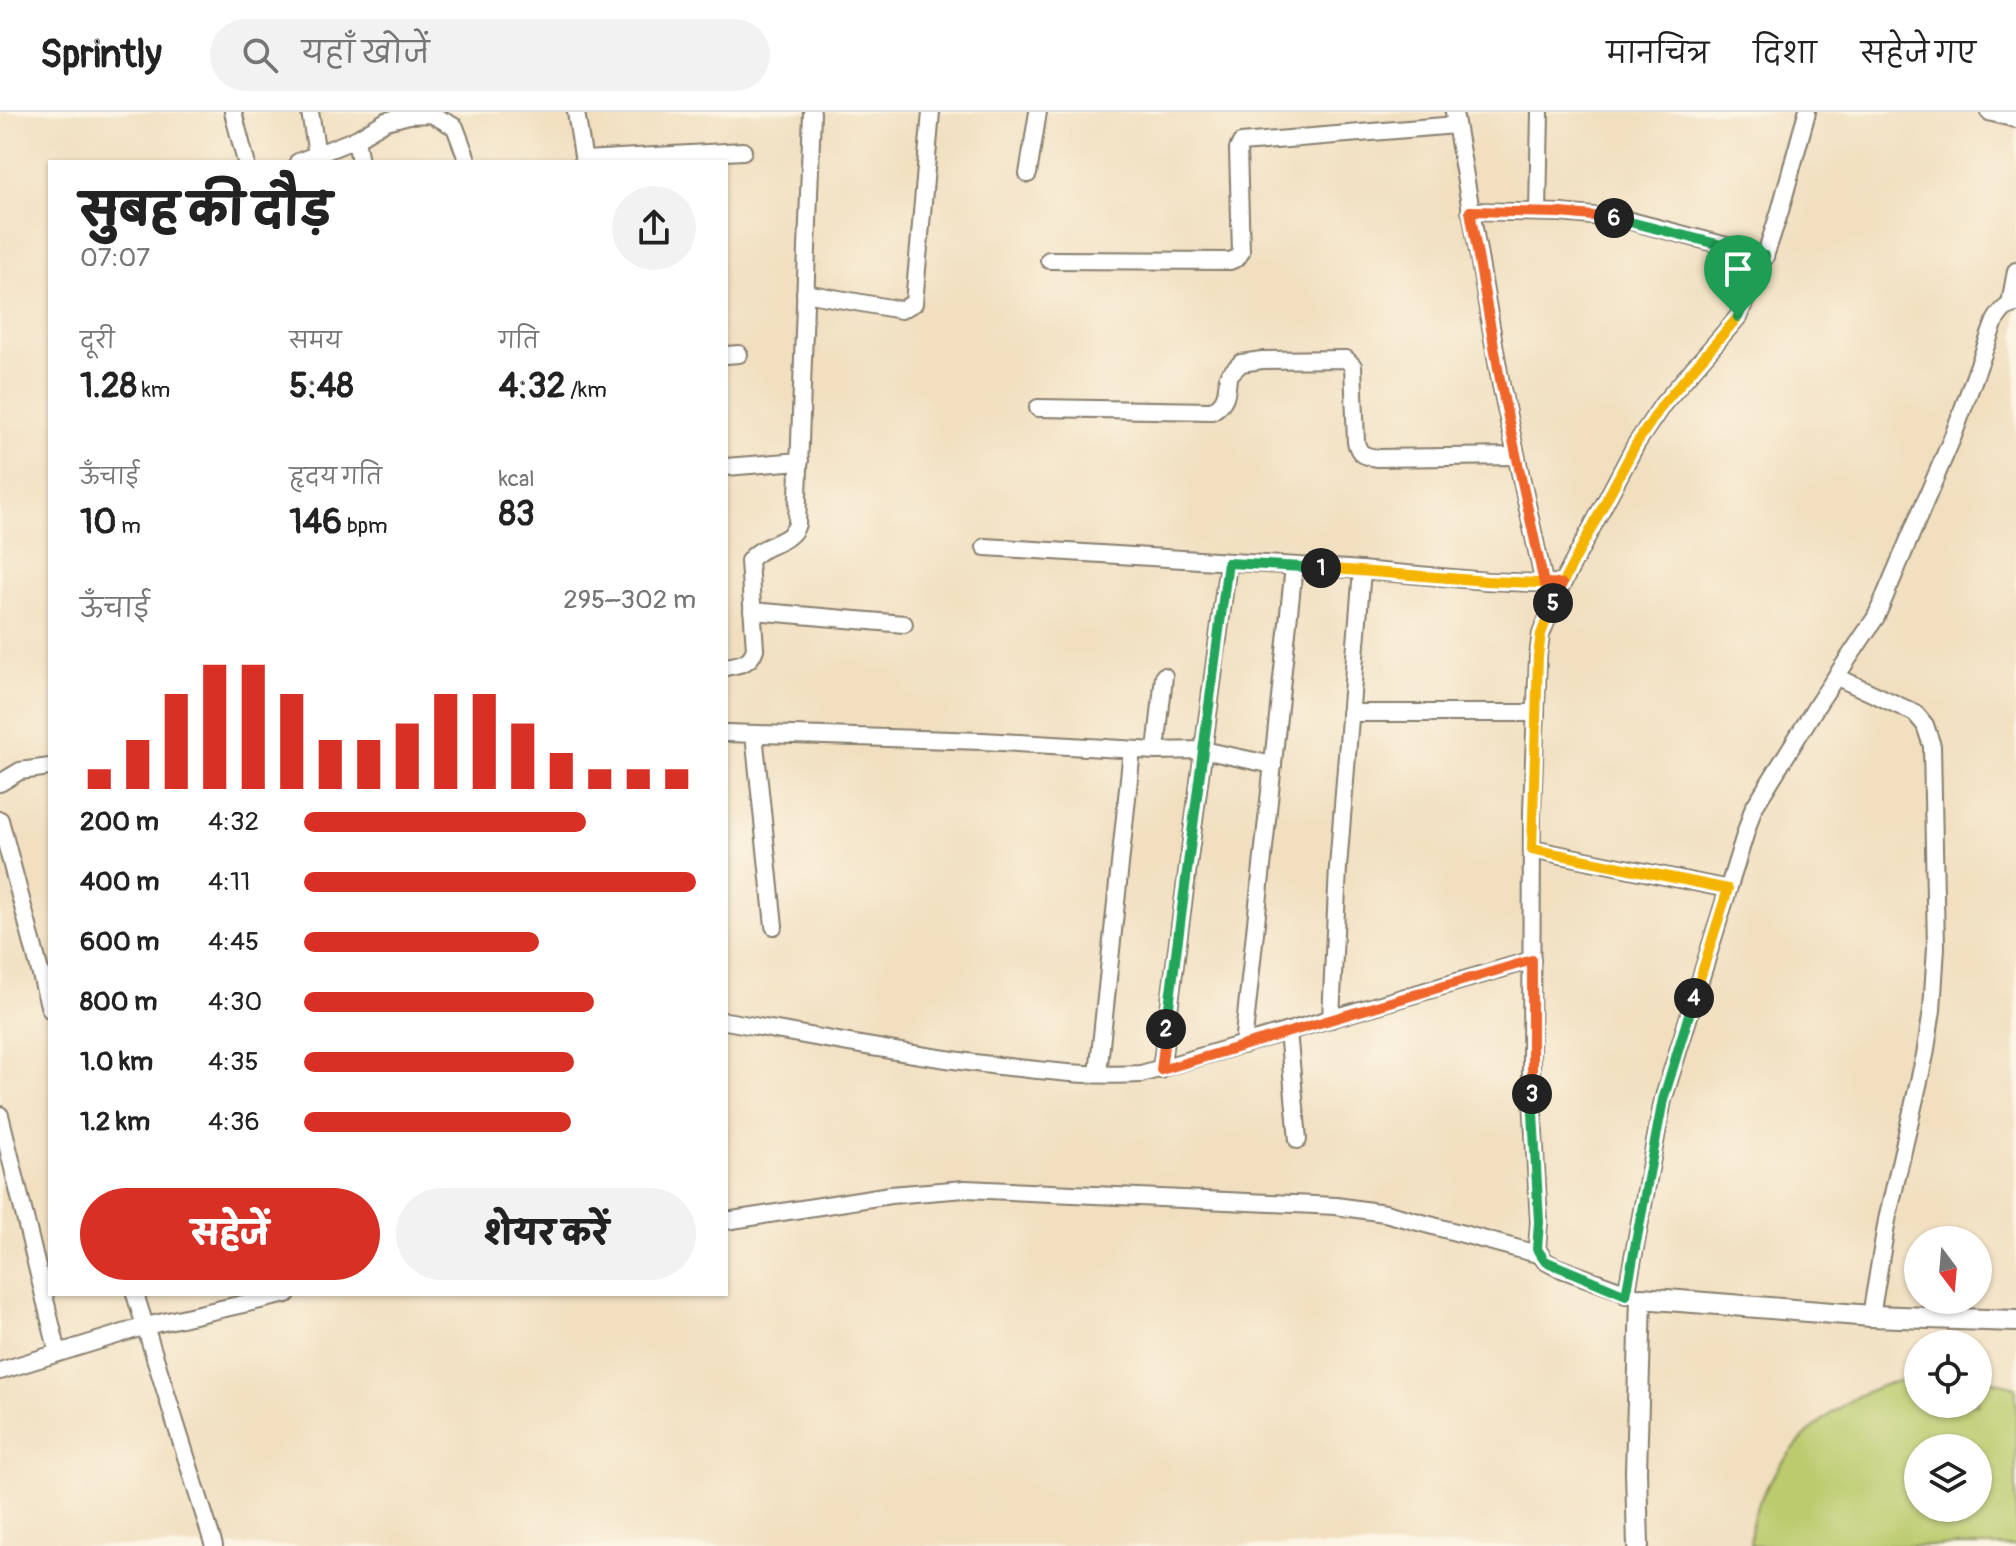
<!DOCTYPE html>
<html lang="hi">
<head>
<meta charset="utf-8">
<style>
	:root { --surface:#fff; --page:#f2f2f2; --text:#222; --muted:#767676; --line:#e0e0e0; --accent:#d93025 }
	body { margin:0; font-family:Pangolin,"Playpen Sans Deva",sans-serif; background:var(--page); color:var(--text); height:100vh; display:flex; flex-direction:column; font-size:30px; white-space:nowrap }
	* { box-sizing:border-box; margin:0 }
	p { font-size:26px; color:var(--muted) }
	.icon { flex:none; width:44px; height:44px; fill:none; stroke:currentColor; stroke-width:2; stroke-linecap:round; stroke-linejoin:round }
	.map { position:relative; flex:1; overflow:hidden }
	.details { position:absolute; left:48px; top:48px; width:680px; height:1136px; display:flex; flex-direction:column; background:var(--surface); border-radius:0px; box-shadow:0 2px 6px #0004 }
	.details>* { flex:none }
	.needle { width:52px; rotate:164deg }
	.fabs { position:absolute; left:1904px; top:1114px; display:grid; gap:16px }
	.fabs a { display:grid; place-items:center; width:88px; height:88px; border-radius:50%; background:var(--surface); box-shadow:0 2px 6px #0004; font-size:40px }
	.pin { position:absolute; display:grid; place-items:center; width:68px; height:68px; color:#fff; margin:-82px -34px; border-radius:50% 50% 50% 0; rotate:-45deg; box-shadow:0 0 8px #0007 }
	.pin .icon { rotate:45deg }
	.km { position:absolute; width:40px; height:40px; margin:-20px; border-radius:50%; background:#222; color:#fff; font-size:22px; line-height:40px; text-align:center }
	.round { display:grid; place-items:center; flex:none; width:84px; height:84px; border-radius:42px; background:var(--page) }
	.headline { display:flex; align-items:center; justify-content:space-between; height:136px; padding:0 32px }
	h1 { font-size:44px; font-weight:800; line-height:60px }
	.stats { display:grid; grid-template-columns:repeat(3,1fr); gap:12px; height:136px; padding:8px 32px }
	.stats div { display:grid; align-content:center }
	.stats b { font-size:34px; font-weight:800 }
	.stats small { font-size:22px; font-weight:400 }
	.stats p { font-size:22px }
	.chart { height:224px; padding:16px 32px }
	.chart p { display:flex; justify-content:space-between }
	.chart svg { width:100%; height:144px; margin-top:8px; stroke:var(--accent); stroke-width:6 }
	.primary-button { display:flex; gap:16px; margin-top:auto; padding:16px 32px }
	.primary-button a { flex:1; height:92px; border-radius:48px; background:var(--accent); color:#fff; font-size:32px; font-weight:800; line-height:92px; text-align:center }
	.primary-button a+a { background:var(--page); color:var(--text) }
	ul { padding:0 32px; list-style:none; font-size:26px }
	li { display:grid; grid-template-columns:128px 96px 1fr; align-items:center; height:60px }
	li i { height:20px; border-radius:10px; background:var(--accent) }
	header { display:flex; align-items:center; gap:48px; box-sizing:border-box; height:112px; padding:0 40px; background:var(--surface); border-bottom:2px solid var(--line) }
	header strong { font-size:38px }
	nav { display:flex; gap:44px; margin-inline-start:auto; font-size:28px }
	.search { width:560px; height:72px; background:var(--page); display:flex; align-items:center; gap:20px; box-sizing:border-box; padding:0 28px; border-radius:44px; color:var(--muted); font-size:30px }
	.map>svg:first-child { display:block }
	.green { fill:#bbcb6d; stroke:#6c7444; stroke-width:2; fill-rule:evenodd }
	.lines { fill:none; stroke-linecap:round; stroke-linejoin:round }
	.minor-casing { stroke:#867e6e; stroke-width:20 }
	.tertiary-casing { stroke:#867e6e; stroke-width:24 }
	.minor { stroke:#fff; stroke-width:16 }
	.tertiary { stroke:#fff; stroke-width:20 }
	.split-1-casing { stroke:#fff; stroke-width:16 }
	.split-2-casing { stroke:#fff; stroke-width:16 }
	.split-3-casing { stroke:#fff; stroke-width:16 }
	.split-4-casing { stroke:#fff; stroke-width:16 }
	.split-5-casing { stroke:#fff; stroke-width:16 }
	.split-6-casing { stroke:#fff; stroke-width:16 }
	.split-7-casing { stroke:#fff; stroke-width:16 }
	.split-1 { stroke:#f5b400; stroke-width:10 }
	.split-2 { stroke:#22a559; stroke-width:10 }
	.split-3 { stroke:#f0652b; stroke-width:10 }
	.split-4 { stroke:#22a559; stroke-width:10 }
	.split-5 { stroke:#f5b400; stroke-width:10 }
	.split-6 { stroke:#f0652b; stroke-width:10 }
	.split-7 { stroke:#22a559; stroke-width:10 }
</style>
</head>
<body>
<header>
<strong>Sprintly</strong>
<div class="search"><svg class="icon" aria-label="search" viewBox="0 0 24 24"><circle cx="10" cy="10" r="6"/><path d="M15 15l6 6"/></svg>यहाँ खोजें</div>
<nav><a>मानचित्र</a><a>दिशा</a><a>सहेजे गए</a></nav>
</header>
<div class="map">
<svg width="2016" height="1434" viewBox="0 0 2016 1434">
	<rect width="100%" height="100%" fill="#fcf5e5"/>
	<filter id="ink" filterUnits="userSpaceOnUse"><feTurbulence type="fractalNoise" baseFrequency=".0125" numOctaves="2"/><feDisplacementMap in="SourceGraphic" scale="16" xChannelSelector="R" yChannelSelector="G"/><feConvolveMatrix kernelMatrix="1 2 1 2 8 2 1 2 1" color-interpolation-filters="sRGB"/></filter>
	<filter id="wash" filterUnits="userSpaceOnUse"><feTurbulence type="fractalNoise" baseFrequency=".006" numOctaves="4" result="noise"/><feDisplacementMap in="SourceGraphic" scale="32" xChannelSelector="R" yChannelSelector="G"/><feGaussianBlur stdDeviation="1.8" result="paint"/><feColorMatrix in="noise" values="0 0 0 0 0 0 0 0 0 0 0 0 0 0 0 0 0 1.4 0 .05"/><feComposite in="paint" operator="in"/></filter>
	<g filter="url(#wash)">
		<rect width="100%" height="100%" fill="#f1dfc0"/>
		<!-- green -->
		<path class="green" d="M1978,1265l38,10v159h-266c1,-10 1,-22 4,-31 24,-66 92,-131 164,-137v26h60zM1918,1336h60v60h-60z"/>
	</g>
	<g filter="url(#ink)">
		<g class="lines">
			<defs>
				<g id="minor">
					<path d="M233,0l13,50"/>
					<path d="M310,0l7,42"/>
					<path d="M576,0l8,50"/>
					<path d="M1454,0l47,273 43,198"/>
					<path d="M1989,0l27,7"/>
					<path d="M356,27l4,23"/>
					<path d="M584,48l159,-9"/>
					<path d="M298,50l58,-23 30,-18 23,-6 22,-1 24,13 13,35"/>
					<path d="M1028,62l10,-62"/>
					<path d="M1470,99l91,2 62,6 142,37"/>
					<path d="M1538,100l2,-100"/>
					<path d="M1049,148l181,1 7,-3 4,-6 -3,-103 3,-6 215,-18"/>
					<path d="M805,181l96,17 13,-7 17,-191"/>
					<path d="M2010,192l6,-33"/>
					<path d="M726,243l13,-1"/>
					<path d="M1038,296l174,3c15,-9 15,-19 16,-35l13,-13 21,-3 84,-1 7,7 3,76c3,13 9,14 21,16l138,-2"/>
					<path d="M726,355l74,-6"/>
					<path d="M985,435l363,22 139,12 75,3"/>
					<path d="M752,499l152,13"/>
					<path d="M726,555c14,-3 24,-3 29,-18l-6,-88c12,-18 42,-16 48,-37l15,-412"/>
					<path d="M1837,565l78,36 10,12 7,21 4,201 -4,63 -7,45 -38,165 -16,96"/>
					<path d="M1350,601h186"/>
					<path d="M726,621l257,8 173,10 47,-1 70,15"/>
					<path d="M754,622l20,192"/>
					<path d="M1156,639l8,-75"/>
					<path d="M0,671l20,-12 30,-4"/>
					<path d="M0,708l50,189"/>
					<path d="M1532,737l196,40"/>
					<path d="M1331,907l7,-152 24,-297"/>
					<path d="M726,909c91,16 182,34 273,45 47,5 95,11 142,8l391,-114"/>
					<path d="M1288,919l10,109"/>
					<path d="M1243,933l51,-479"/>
					<path d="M1161,958l67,-507"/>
					<path d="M1098,962l34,-324"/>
					<path d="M0,1003l58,238"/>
					<path d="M726,1109l164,-26 75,-6 371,17 49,7 156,42"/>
					<path d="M135,1182l79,252"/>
					<path d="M1626,1183l37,-195 90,-291 66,-107 57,-85 77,-181 42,-115c5,-8 10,-16 21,-17"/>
					<path d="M1641,1186l-85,-31 -11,-6 -8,-12 2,-27 -8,-142 1,-268 6,-156 3,-22 21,-50 74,-140 27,-40 75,-87 27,-61 15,-45 27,-99"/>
					<path d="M0,1259l146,-45 141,-32"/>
				</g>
				<path id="tertiary" d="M1638,1434l-2,-75 5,-173 230,18 145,5"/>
			</defs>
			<!-- minor casing -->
			<use href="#minor" class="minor-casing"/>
			<!-- tertiary casing -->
			<use href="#tertiary" class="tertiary-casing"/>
			<!-- minor -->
			<use href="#minor" class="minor"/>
			<!-- tertiary -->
			<use href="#tertiary" class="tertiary"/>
		</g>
	</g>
	<g class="lines" filter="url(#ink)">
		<defs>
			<path id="split-1" d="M1321,456l166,13 75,3 74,-140 27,-40 75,-87"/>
			<path id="split-2" d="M1166,917l62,-466 93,5"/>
			<path id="split-3" d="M1166,917l-5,41 371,-110v134"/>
			<path id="split-4" d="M1532,982l7,128 -2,27 8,12 81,34 37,-195 31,-102"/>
			<path id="split-5" d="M1553,491l-12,31 -3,22 -6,193 196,40 -34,109"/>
			<path id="split-6" d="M1553,491l9,-19 -18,-1 -43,-198 -31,-174 91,2 53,5"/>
			<path id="split-7" d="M1614,106l151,38 -27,61"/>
		</defs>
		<!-- split-1 casing -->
		<use href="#split-1" class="split-1-casing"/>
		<!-- split-2 casing -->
		<use href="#split-2" class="split-2-casing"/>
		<!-- split-3 casing -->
		<use href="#split-3" class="split-3-casing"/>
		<!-- split-4 casing -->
		<use href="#split-4" class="split-4-casing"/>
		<!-- split-5 casing -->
		<use href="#split-5" class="split-5-casing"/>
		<!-- split-6 casing -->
		<use href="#split-6" class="split-6-casing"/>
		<!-- split-7 casing -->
		<use href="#split-7" class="split-7-casing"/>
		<!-- split-1 -->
		<use href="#split-1" class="split-1"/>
		<!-- split-2 -->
		<use href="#split-2" class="split-2"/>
		<!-- split-3 -->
		<use href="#split-3" class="split-3"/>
		<!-- split-4 -->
		<use href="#split-4" class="split-4"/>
		<!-- split-5 -->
		<use href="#split-5" class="split-5"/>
		<!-- split-6 -->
		<use href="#split-6" class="split-6"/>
		<!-- split-7 -->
		<use href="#split-7" class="split-7"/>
	</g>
</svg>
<div class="fabs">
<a><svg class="needle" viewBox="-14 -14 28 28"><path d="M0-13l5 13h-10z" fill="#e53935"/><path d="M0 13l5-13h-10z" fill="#767676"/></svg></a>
<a><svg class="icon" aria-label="locate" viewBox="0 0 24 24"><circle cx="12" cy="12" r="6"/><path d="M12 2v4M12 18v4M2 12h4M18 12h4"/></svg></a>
<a><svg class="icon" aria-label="layers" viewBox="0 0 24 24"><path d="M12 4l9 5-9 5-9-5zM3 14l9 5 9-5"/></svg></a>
</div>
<div class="pin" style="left:1738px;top:205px;background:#1e9e55"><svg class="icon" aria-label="arrive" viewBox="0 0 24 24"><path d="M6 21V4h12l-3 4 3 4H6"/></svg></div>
<b class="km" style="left:1321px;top:456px">1</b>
<b class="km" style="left:1166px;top:917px">2</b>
<b class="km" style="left:1532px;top:982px">3</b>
<b class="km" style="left:1694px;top:886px">4</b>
<b class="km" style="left:1553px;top:491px">5</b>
<b class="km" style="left:1614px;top:106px">6</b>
<section class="details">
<div class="headline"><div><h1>सुबह की दौड़</h1><p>07:07</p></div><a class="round"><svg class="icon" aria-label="share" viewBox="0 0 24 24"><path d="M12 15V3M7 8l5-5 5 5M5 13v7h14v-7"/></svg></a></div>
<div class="stats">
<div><p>दूरी</p><b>1.28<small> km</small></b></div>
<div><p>समय</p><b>5:48</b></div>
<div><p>गति</p><b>4:32<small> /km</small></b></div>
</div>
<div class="stats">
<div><p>ऊँचाई</p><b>10<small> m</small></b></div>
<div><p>हृदय गति</p><b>146<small> bpm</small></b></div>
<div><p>kcal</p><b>83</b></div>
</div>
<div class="chart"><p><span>ऊँचाई</span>295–302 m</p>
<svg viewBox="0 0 160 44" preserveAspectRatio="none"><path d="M5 44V38M15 44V29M25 44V15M35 44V6M45 44V6M55 44V15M65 44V29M75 44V29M85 44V24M95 44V15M105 44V15M115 44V24M125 44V33M135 44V38M145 44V38M155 44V38"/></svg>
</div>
<ul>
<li><b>200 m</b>4:32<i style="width:72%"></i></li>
<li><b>400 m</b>4:11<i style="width:100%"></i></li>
<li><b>600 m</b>4:45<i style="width:60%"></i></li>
<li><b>800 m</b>4:30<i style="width:74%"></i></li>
<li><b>1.0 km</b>4:35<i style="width:69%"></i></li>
<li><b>1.2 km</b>4:36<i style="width:68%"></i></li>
</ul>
<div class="primary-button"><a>सहेजें</a><a>शेयर करें</a></div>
</section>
</div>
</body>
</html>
